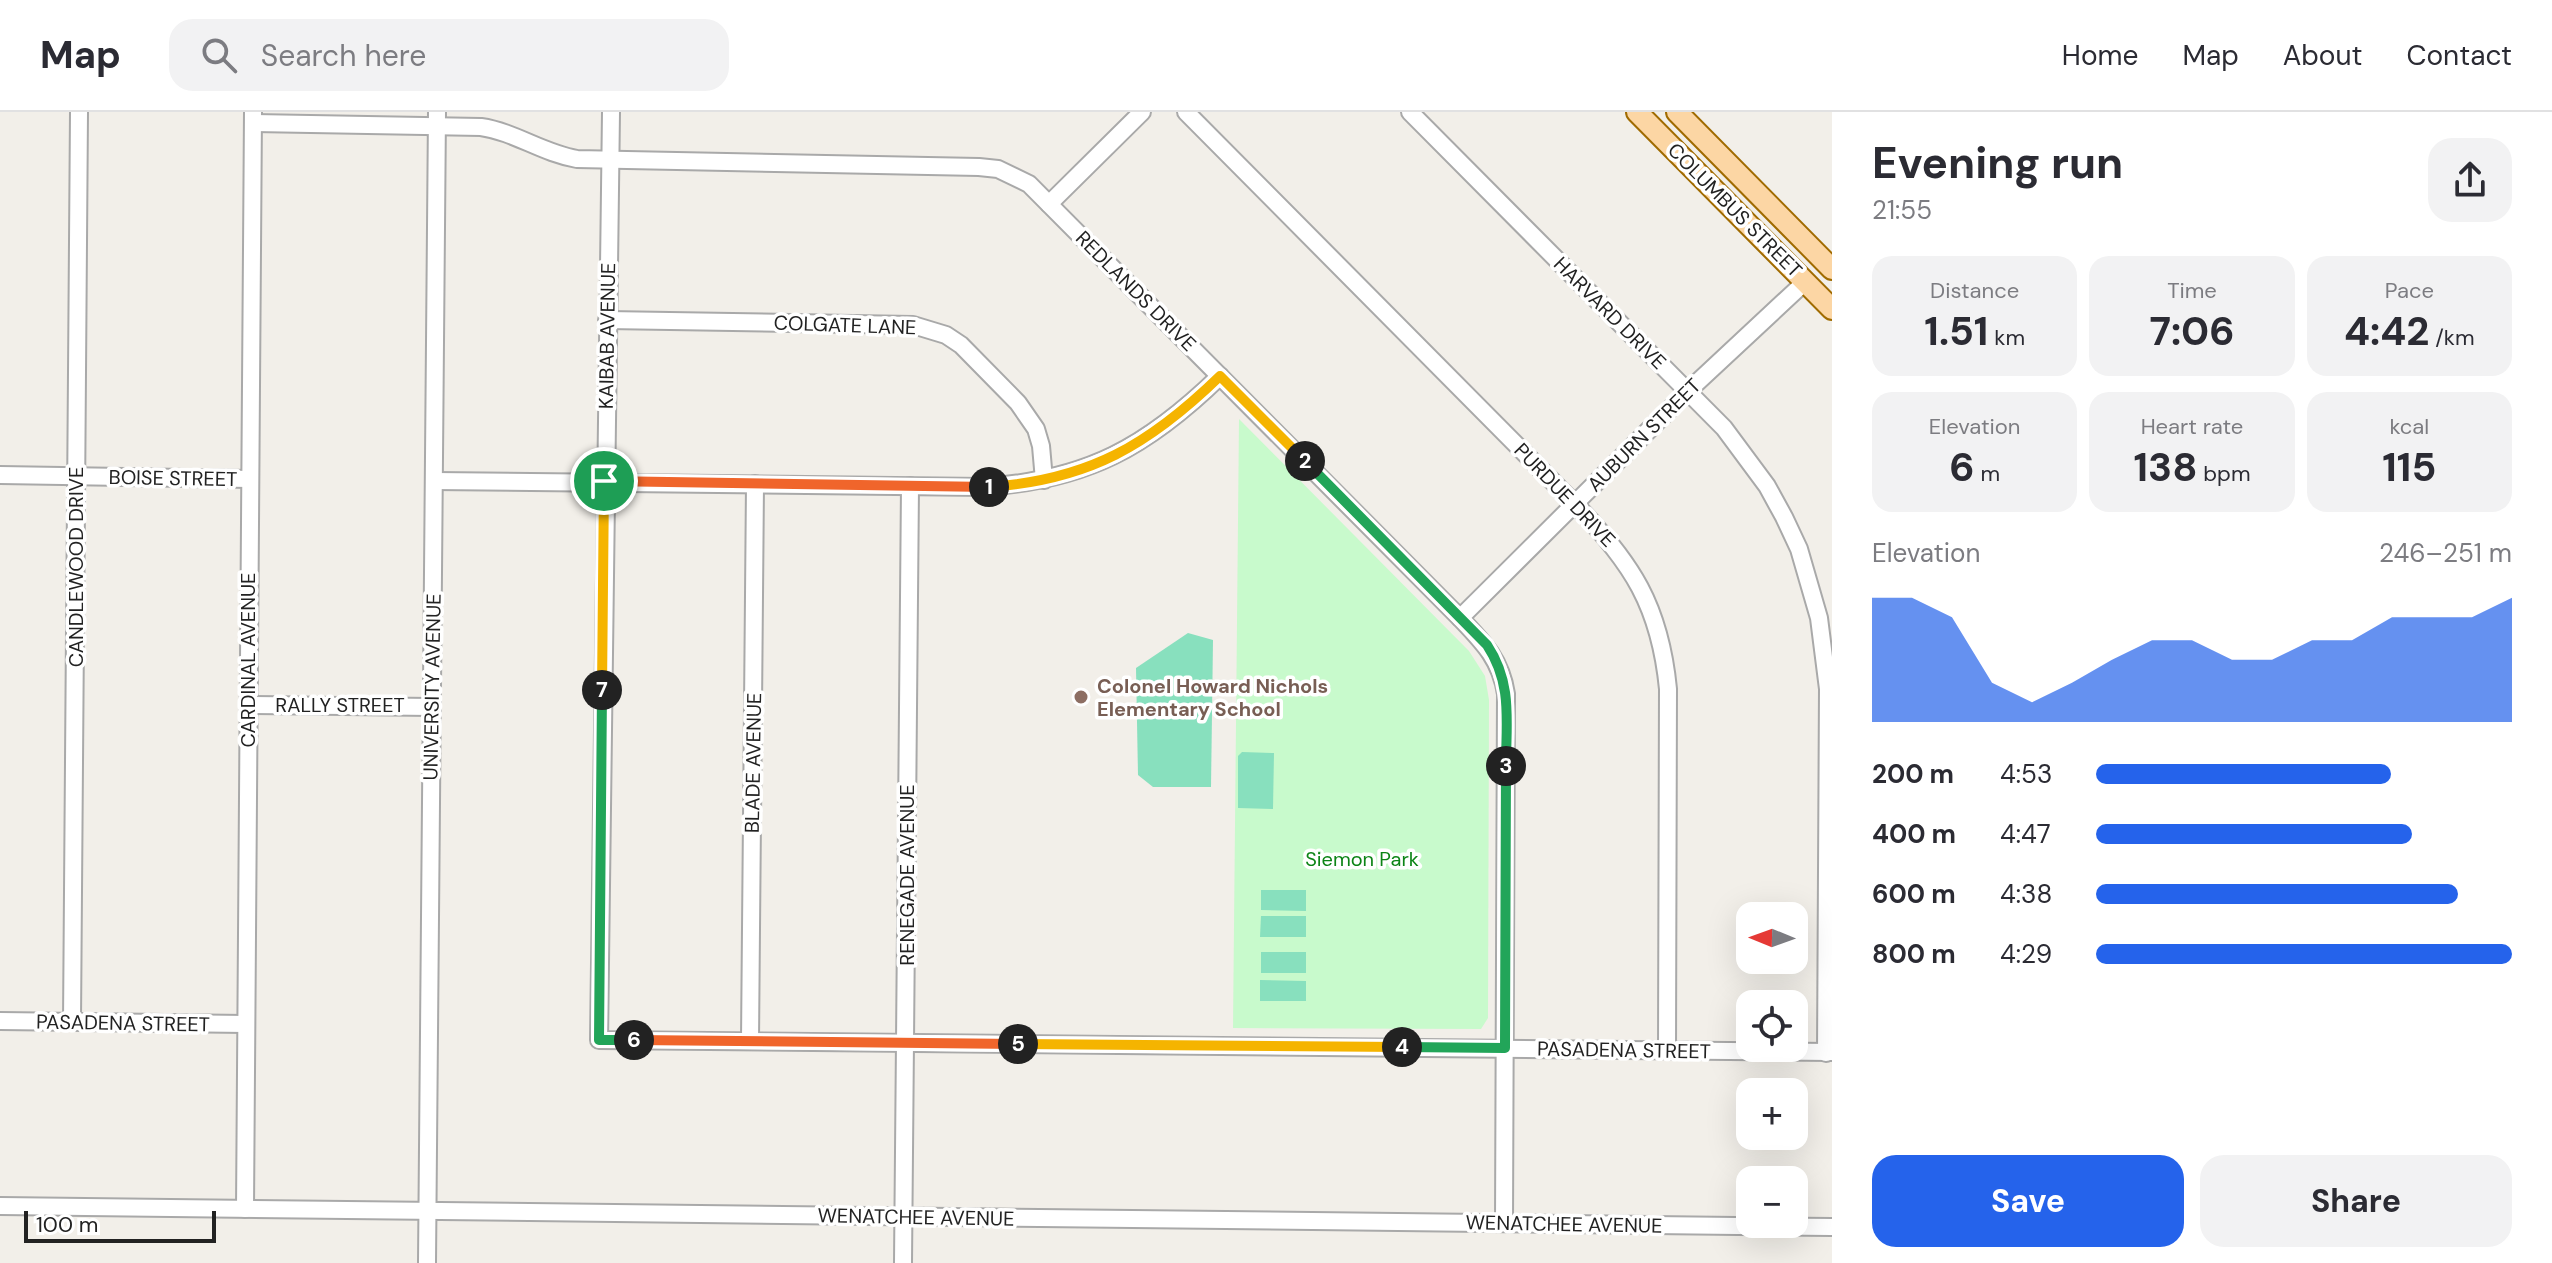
<!DOCTYPE html>
<html lang="en">
<head>
<meta charset="utf-8">
<style>
	:root { --surface:#fff; --page:#f2f2f3; --text:#2b2b33; --muted:#7c7c81; --line:#e1e1e2; --accent:#2563eb }
	body { margin:0; font-family:"DM Sans",sans-serif; background:var(--page); color:var(--text); height:100vh; display:flex; flex-direction:column; font-size:30px; white-space:nowrap }
	* { box-sizing:border-box; margin:0 }
	p { font-size:26px; color:var(--muted) }
	.icon { flex:none; width:44px; height:44px; fill:none; stroke:currentColor; stroke-width:2; stroke-linecap:round; stroke-linejoin:round }
	.map { position:relative; flex:1; overflow:hidden }
	.sheet { display:flex; flex-direction:column; background:var(--surface); width:720px }
	.sheet>* { flex:none }
	.needle { width:52px; rotate:271deg }
	.controls { position:absolute; left:1736px; top:790px; display:grid; gap:16px }
	.controls a { display:grid; place-items:center; width:72px; height:72px; border-radius:16px; background:var(--surface); box-shadow:0 8px 32px #0002; font-size:40px }
	.scale { position:absolute; left:24px; bottom:20px; width:192px; box-sizing:border-box; padding-left:8px; border:4px solid #222; border-top:0; font-size:22px; line-height:28px; white-space:nowrap; color:#222; -webkit-text-stroke:6px #fff; paint-order:stroke }
	.pin { position:absolute; display:grid; place-items:center; width:68px; height:68px; color:#fff; margin:-34px; border:4px solid #fff; border-radius:50%; box-shadow:0 2px 8px #0007 }
	.km { position:absolute; width:40px; height:40px; margin:-20px; border-radius:50%; background:#222; color:#fff; font-size:22px; line-height:40px; text-align:center }
	.round { display:grid; place-items:center; flex:none; width:84px; height:84px; border-radius:24px; background:var(--page) }
	.overview { display:flex; align-items:center; justify-content:space-between; height:136px; padding:0 40px }
	h1 { font-size:44px; font-weight:700; line-height:60px }
	.stats { display:grid; grid-template-columns:repeat(3,1fr); gap:12px; height:136px; padding:8px 40px }
	.stats div { display:grid; align-content:center; border-radius:20px; background:var(--page); text-align:center }
	.stats b { font-size:40px; font-weight:700 }
	.stats small { font-size:22px; font-weight:400 }
	.stats p { font-size:22px }
	.chart { height:224px; padding:16px 40px }
	.chart p { display:flex; justify-content:space-between }
	.chart svg { width:100%; height:144px; margin-top:8px; fill:var(--accent); opacity:.7 }
	.primary-button { display:flex; gap:16px; margin-top:auto; padding:16px 40px }
	.primary-button a { flex:1; height:92px; border-radius:24px; background:var(--accent); color:#fff; font-size:32px; font-weight:700; line-height:92px; text-align:center }
	.primary-button a+a { background:var(--page); color:var(--text) }
	ul { padding:0 40px; list-style:none; font-size:26px }
	li { display:grid; grid-template-columns:128px 96px 1fr; align-items:center; height:60px }
	li i { height:20px; border-radius:10px; background:var(--accent) }
	header { display:flex; align-items:center; gap:48px; box-sizing:border-box; height:112px; padding:0 40px; background:var(--surface); border-bottom:2px solid var(--line) }
	header strong { font-size:38px }
	nav { display:flex; gap:44px; margin-inline-start:auto; font-size:28px }
	.search { width:560px; height:72px; background:var(--page); display:flex; align-items:center; gap:20px; box-sizing:border-box; padding:0 28px; border-radius:24px; color:var(--muted); font-size:30px }
	main { display:flex; flex:1; min-height:0 }
	.map>svg:first-child { display:block }
	.park { fill:#c8facc }
	.pitch { fill:#88e0be }
	.lines { fill:none; stroke-linecap:round; stroke-linejoin:round }
	.minor-casing { stroke:#a9a9a9; stroke-width:20 }
	.major-casing { stroke:#a06b00; stroke-width:24 }
	.minor { stroke:#fff; stroke-width:16 }
	.major { stroke:#fcd6a4; stroke-width:20 }
	.split-1-casing { stroke:#fff; stroke-width:16 }
	.split-2-casing { stroke:#fff; stroke-width:16 }
	.split-3-casing { stroke:#fff; stroke-width:16 }
	.split-4-casing { stroke:#fff; stroke-width:16 }
	.split-5-casing { stroke:#fff; stroke-width:16 }
	.split-6-casing { stroke:#fff; stroke-width:16 }
	.split-7-casing { stroke:#fff; stroke-width:16 }
	.split-8-casing { stroke:#fff; stroke-width:16 }
	.split-1 { stroke:#f0652b; stroke-width:10 }
	.split-2 { stroke:#f5b400; stroke-width:10 }
	.split-3 { stroke:#22a559; stroke-width:10 }
	.split-4 { stroke:#22a559; stroke-width:10 }
	.split-5 { stroke:#f5b400; stroke-width:10 }
	.split-6 { stroke:#f0652b; stroke-width:10 }
	.split-7 { stroke:#22a559; stroke-width:10 }
	.split-8 { stroke:#f5b400; stroke-width:10 }
	.education-dot { fill:#8d6e63; stroke:#fff; stroke-width:3 }
	.labels { text-anchor:middle; dominant-baseline:central; stroke-width:7; stroke-linejoin:round; paint-order:stroke }
	.street-label { font-size:20px; fill:#222; stroke:#fff }
	.education-label { font-size:20px; font-weight:bold; fill:#785e54; stroke:#fff; text-anchor:start }
	.park-label { font-size:20px; fill:#0c8416; stroke:#fff }
</style>
</head>
<body>
<header>
<strong>Map</strong>
<div class="search"><svg class="icon" aria-label="search" viewBox="0 0 24 24"><circle cx="10" cy="10" r="6"/><path d="M15 15l6 6"/></svg>Search here</div>
<nav><a>Home</a><a>Map</a><a>About</a><a>Contact</a></nav>
</header>
<main>
<div class="map">
<svg width="1832" height="1151" viewBox="0 0 1832 1151">
	<rect width="100%" height="100%" fill="#f2efe9"/>
	<!-- park -->
	<path class="park" d="M1239,307l230,232 16,25 4,24 -1,318 -7,11 -248,-1z"/>
	<!-- pitch -->
	<g class="pitch">
		<path d="M1188,521l25,7 -2,147h-58l-15,-12 -2,-107z"/>
		<path d="M1242,640l32,1 -1,56 -35,-1v-52z"/>
		<path d="M1261,778h45v21l-45,-1z"/>
		<path d="M1261,804h45v21h-46z"/>
		<rect x="1261" y="840" width="45" height="21"/>
		<path d="M1260,868l46,1v20h-46z"/>
	</g>
	<g class="lines">
		<defs>
			<g id="minor">
				<path d="M611,0l-12,928 1233,12"/>
				<path d="M1186,0l389,392c57,59 85,102 93,185l-1,361"/>
				<path d="M1410,0l314,316 43,58 17,31 15,32 20,69 9,71 -2,364"/>
				<path d="M253,11l228,4c34,5 61,26 96,32l402,8 19,2 31,15 431,434c23,24 41,42 46,76l-2,529"/>
				<path d="M1049,92l93,-92"/>
				<path d="M607,208l306,5 33,10 15,10 57,58 18,26 5,17 3,34"/>
				<path d="M0,363l250,4"/>
				<path d="M434,369l550,6c103,-7 163,-40 236,-111"/>
				<path d="M1460,506l228,-227 117,-109"/>
				<path d="M248,593l184,2"/>
				<path d="M0,909l246,3"/>
				<path d="M72,910l7,-910"/>
				<path d="M750,929l5,-557"/>
				<path d="M0,1094l1832,21"/>
				<path d="M245,1097l8,-1097"/>
				<path d="M427,1151l10,-1151"/>
				<path d="M903,1151l7,-777"/>
			</g>
			<g id="major">
				<path d="M1637,0l195,197"/>
				<path d="M1677,0l155,157"/>
			</g>
		</defs>
		<!-- minor casing -->
		<use href="#minor" class="minor-casing"/>
		<!-- major casing -->
		<use href="#major" class="major-casing"/>
		<!-- minor -->
		<use href="#minor" class="minor"/>
		<!-- major -->
		<use href="#major" class="major"/>
	</g>
	<g class="lines">
		<defs>
			<path id="split-1" d="M604,369l385,6"/>
			<path id="split-2" d="M989,375c100,-7 160,-42 231,-111l85,85"/>
			<path id="split-3" d="M1305,349l182,184c26,39 19,77 19,121"/>
			<path id="split-4" d="M1402,935l103,1 1,-282"/>
			<path id="split-5" d="M1018,932l384,3"/>
			<path id="split-6" d="M634,928l384,4"/>
			<path id="split-7" d="M602,578l-3,350h35"/>
			<path id="split-8" d="M602,578l2,-209"/>
		</defs>
		<!-- split-1 casing -->
		<use href="#split-1" class="split-1-casing"/>
		<!-- split-2 casing -->
		<use href="#split-2" class="split-2-casing"/>
		<!-- split-3 casing -->
		<use href="#split-3" class="split-3-casing"/>
		<!-- split-4 casing -->
		<use href="#split-4" class="split-4-casing"/>
		<!-- split-5 casing -->
		<use href="#split-5" class="split-5-casing"/>
		<!-- split-6 casing -->
		<use href="#split-6" class="split-6-casing"/>
		<!-- split-7 casing -->
		<use href="#split-7" class="split-7-casing"/>
		<!-- split-8 casing -->
		<use href="#split-8" class="split-8-casing"/>
		<!-- split-1 -->
		<use href="#split-1" class="split-1"/>
		<!-- split-2 -->
		<use href="#split-2" class="split-2"/>
		<!-- split-3 -->
		<use href="#split-3" class="split-3"/>
		<!-- split-4 -->
		<use href="#split-4" class="split-4"/>
		<!-- split-5 -->
		<use href="#split-5" class="split-5"/>
		<!-- split-6 -->
		<use href="#split-6" class="split-6"/>
		<!-- split-7 -->
		<use href="#split-7" class="split-7"/>
		<!-- split-8 -->
		<use href="#split-8" class="split-8"/>
	</g>
	<!-- markers -->
	<circle class="education-dot" cx="1081" cy="585" r="8"/>
	<g class="labels">
		<!-- street labels -->
		<g class="street-label">
			<text transform="translate(1735 98) rotate(45)">COLUMBUS STREET</text>
			<text transform="translate(1136 179) rotate(45)">REDLANDS DRIVE</text>
			<text transform="translate(1610 201) rotate(45)">HARVARD DRIVE</text>
			<text transform="translate(845 213) rotate(2)">COLGATE LANE</text>
			<text transform="translate(607 224) rotate(-89)">KAIBAB AVENUE</text>
			<text transform="translate(1644 323) rotate(-45)">AUBURN STREET</text>
			<text transform="translate(173 366) rotate(1)">BOISE STREET</text>
			<text transform="translate(1565 383) rotate(46)">PURDUE DRIVE</text>
			<text transform="translate(76 455) rotate(-90)">CANDLEWOOD DRIVE</text>
			<text transform="translate(248 548) rotate(-90)">CARDINAL AVENUE</text>
			<text transform="translate(432 575) rotate(-89)">UNIVERSITY AVENUE</text>
			<text x="340" y="593">RALLY STREET</text>
			<text transform="translate(753 651) rotate(-89)">BLADE AVENUE</text>
			<text transform="translate(907 763) rotate(-90)">RENEGADE AVENUE</text>
			<text transform="translate(123 911) rotate(1)">PASADENA STREET</text>
			<text transform="translate(1624 938) rotate(1)">PASADENA STREET</text>
			<text transform="translate(916 1105) rotate(1)">WENATCHEE AVENUE</text>
			<text transform="translate(1564 1112) rotate(1)">WENATCHEE AVENUE</text>
		</g>
		<!-- education labels -->
		<g class="education-label">
			<text x="1097" y="574">Colonel Howard Nichols<tspan x="1097" dy="23">Elementary School</tspan></text>
		</g>
		<!-- park labels -->
		<g class="park-label">
			<text x="1362" y="747">Siemon Park</text>
		</g>
	</g>
</svg>
<div class="controls">
<a><svg class="needle" viewBox="-14 -14 28 28"><path d="M0-13l5 13h-10z" fill="#e53935"/><path d="M0 13l5-13h-10z" fill="#7c7c81"/></svg></a>
<a><svg class="icon" aria-label="locate" viewBox="0 0 24 24"><circle cx="12" cy="12" r="6"/><path d="M12 2v4M12 18v4M2 12h4M18 12h4"/></svg></a>
<a>+</a>
<a>−</a>
</div>
<div class="scale">100 m</div>
<div class="pin" style="left:604px;top:369px;background:#1e9e55"><svg class="icon" aria-label="arrive" viewBox="0 0 24 24"><path d="M6 21V4h12l-3 4 3 4H6"/></svg></div>
<b class="km" style="left:989px;top:375px">1</b>
<b class="km" style="left:1305px;top:349px">2</b>
<b class="km" style="left:1506px;top:654px">3</b>
<b class="km" style="left:1402px;top:935px">4</b>
<b class="km" style="left:1018px;top:932px">5</b>
<b class="km" style="left:634px;top:928px">6</b>
<b class="km" style="left:602px;top:578px">7</b>
</div>
<section class="sheet">
<div class="overview"><div><h1>Evening run</h1><p>21:55</p></div><a class="round"><svg class="icon" aria-label="share" viewBox="0 0 24 24"><path d="M12 15V3M7 8l5-5 5 5M5 13v7h14v-7"/></svg></a></div>
<div class="stats">
<div><p>Distance</p><b>1.51<small> km</small></b></div>
<div><p>Time</p><b>7:06</b></div>
<div><p>Pace</p><b>4:42<small> /km</small></b></div>
</div>
<div class="stats">
<div><p>Elevation</p><b>6<small> m</small></b></div>
<div><p>Heart rate</p><b>138<small> bpm</small></b></div>
<div><p>kcal</p><b>115</b></div>
</div>
<div class="chart"><p><span>Elevation</span>246–251 m</p>
<svg viewBox="0 0 160 44" preserveAspectRatio="none"><path d="M0 44V6L10 6L20 12L30 32L40 38L50 32L60 25L70 19L80 19L90 25L100 25L110 19L120 19L130 12L140 12L150 12L160 6V44z"/></svg>
</div>
<ul>
<li><b>200 m</b>4:53<i style="width:71%"></i></li>
<li><b>400 m</b>4:47<i style="width:76%"></i></li>
<li><b>600 m</b>4:38<i style="width:87%"></i></li>
<li><b>800 m</b>4:29<i style="width:100%"></i></li>
</ul>
<div class="primary-button"><a>Save</a><a>Share</a></div>
</section>
</main>
</body>
</html>
